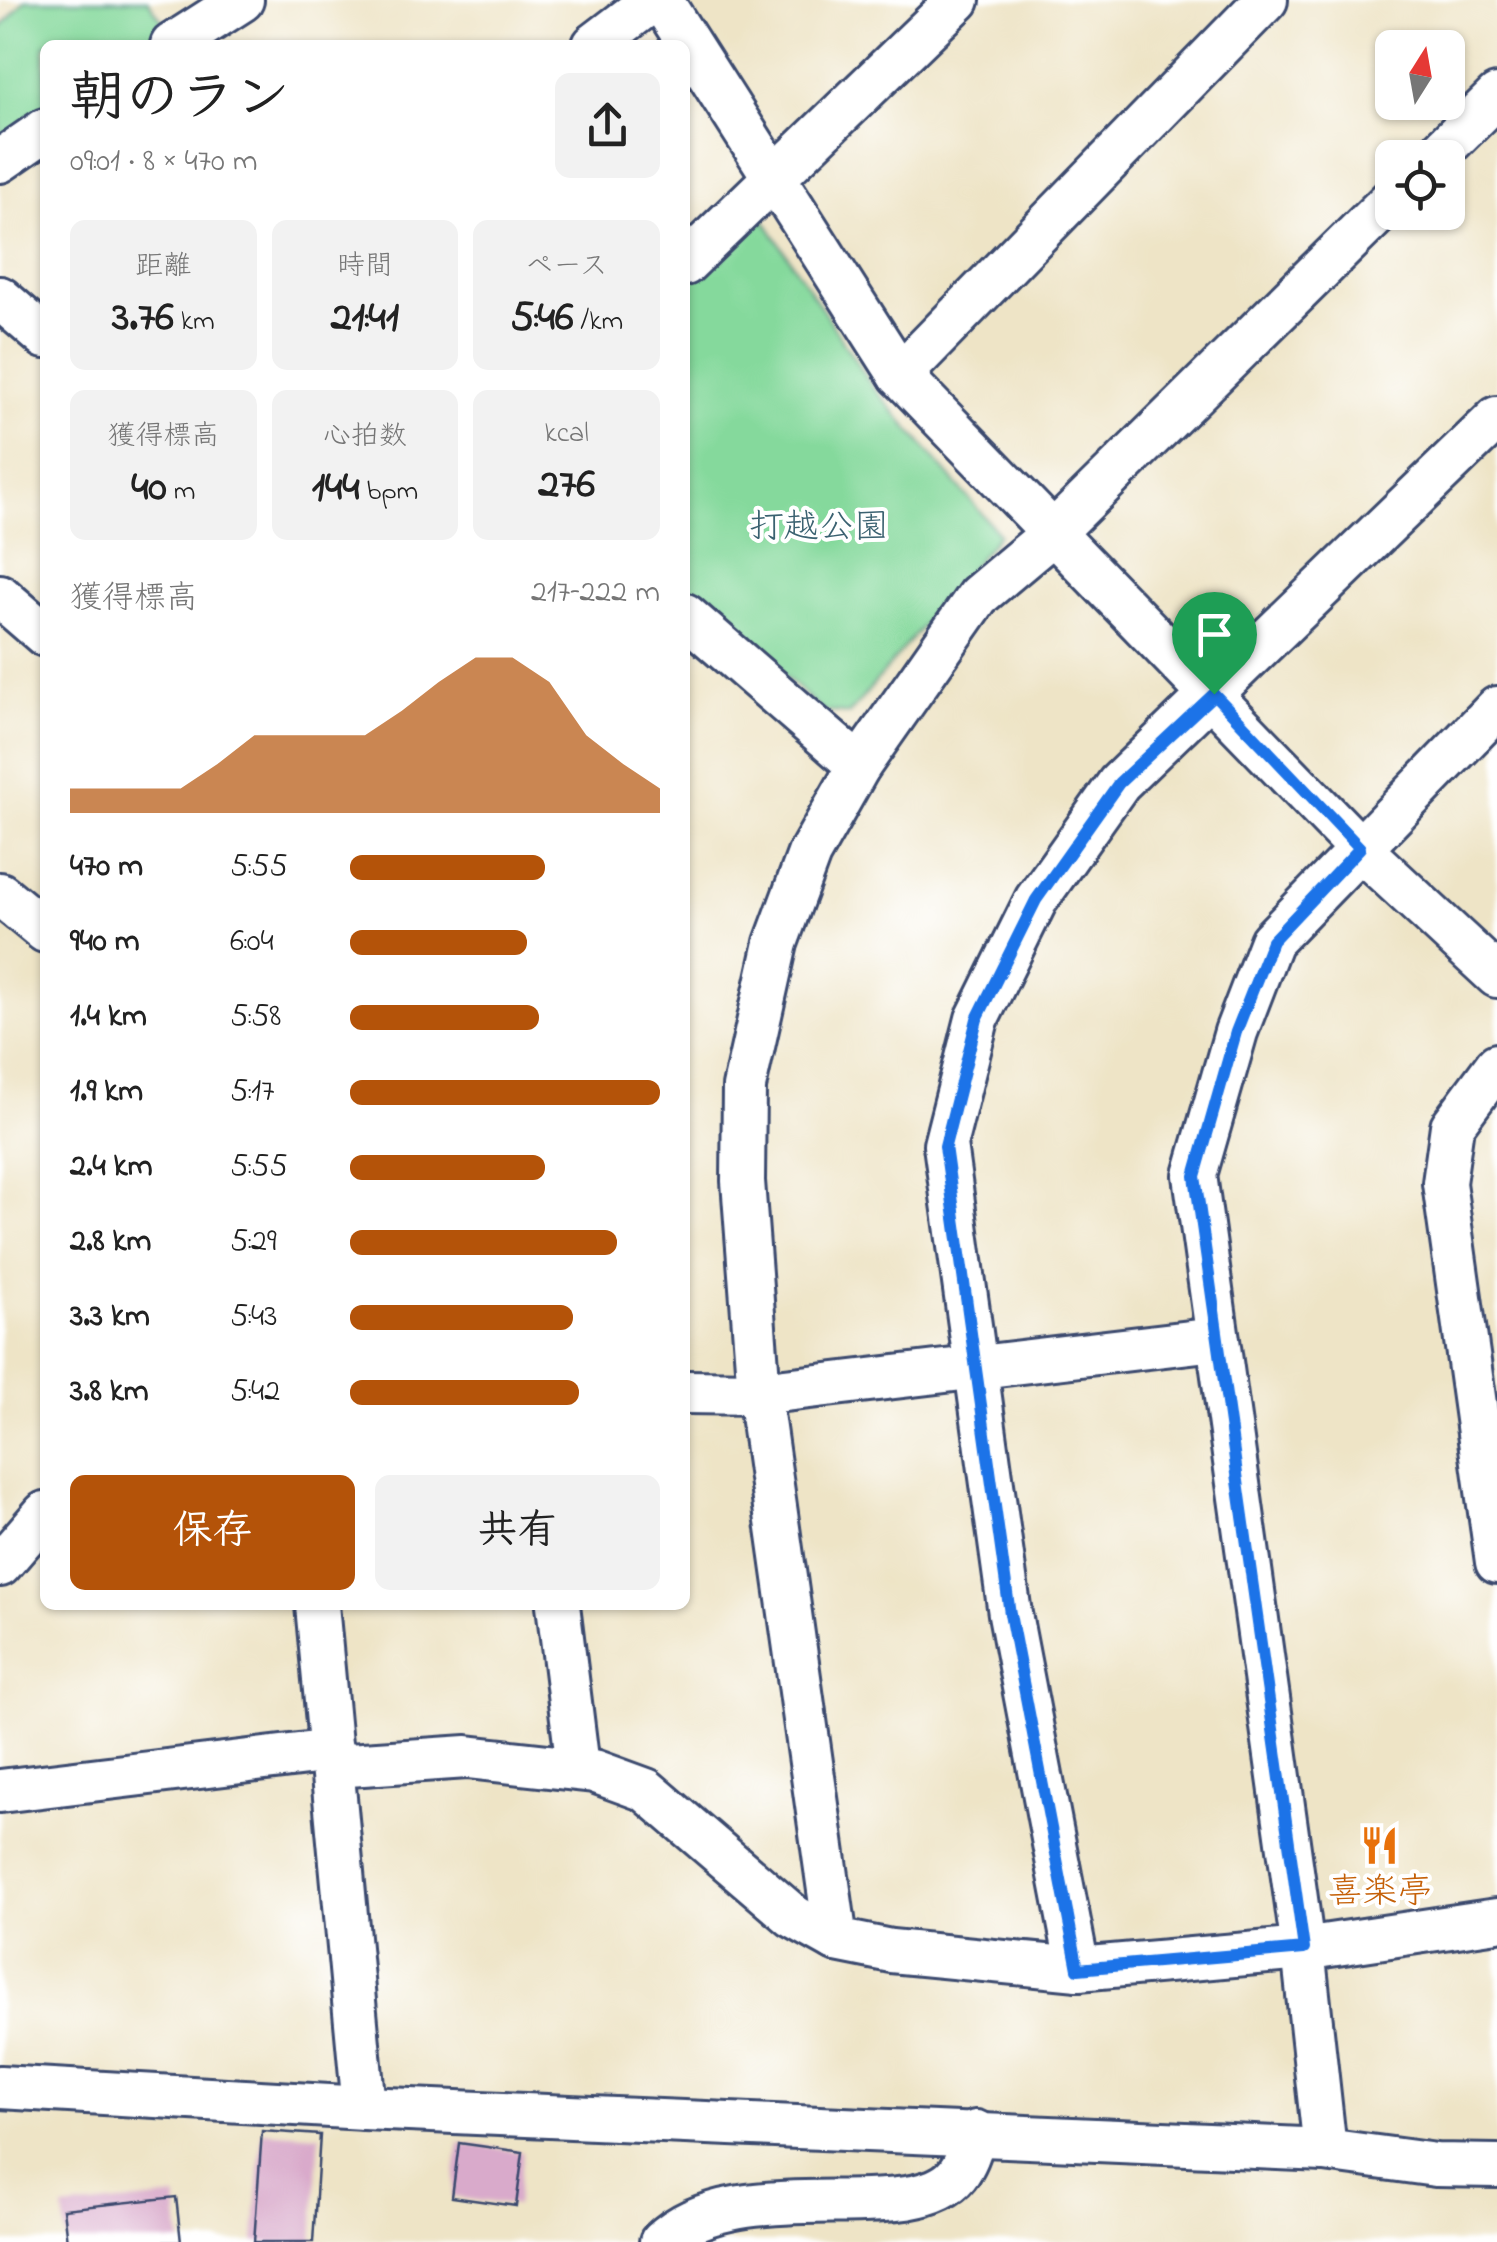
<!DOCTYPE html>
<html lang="ja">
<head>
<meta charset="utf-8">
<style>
	:root { --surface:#fff; --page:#f2f2f2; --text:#222; --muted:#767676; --accent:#b45309 }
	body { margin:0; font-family:"Indie Flower","Klee One",sans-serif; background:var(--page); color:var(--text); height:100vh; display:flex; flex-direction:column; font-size:38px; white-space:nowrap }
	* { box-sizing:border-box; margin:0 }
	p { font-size:32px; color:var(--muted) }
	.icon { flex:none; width:55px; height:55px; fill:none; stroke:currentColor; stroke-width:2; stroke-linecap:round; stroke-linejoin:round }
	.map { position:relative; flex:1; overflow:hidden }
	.drawer { position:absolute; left:40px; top:40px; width:650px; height:1570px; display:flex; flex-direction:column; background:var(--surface); border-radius:15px; box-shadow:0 2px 8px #0004 }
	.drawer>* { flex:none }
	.needle { width:65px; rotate:11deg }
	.fabs { position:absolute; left:1375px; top:30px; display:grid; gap:20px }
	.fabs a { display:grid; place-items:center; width:90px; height:90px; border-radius:15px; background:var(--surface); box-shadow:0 2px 8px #0004; font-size:50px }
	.pin { position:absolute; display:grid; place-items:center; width:85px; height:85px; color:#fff; margin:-102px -42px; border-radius:50% 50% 50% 0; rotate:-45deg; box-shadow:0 0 10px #0007 }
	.pin .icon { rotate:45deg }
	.round { display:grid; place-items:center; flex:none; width:105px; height:105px; border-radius:15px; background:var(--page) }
	.overview { display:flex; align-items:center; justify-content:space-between; height:170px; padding:0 30px }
	h1 { font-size:55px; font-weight:700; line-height:75px }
	.stats { display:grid; grid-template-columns:repeat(3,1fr); gap:15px; height:170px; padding:10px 30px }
	.stats div { display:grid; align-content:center; border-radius:15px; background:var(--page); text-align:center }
	.stats b { font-size:42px; font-weight:700 }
	.stats small { font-size:28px; font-weight:400 }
	.stats p { font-size:28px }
	.chart { height:280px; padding:20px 30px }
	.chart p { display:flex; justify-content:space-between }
	.chart svg { width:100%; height:180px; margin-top:10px; fill:var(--accent); opacity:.7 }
	.button { display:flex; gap:20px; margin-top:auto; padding:20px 30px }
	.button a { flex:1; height:115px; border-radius:15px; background:var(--accent); color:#fff; font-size:40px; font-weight:700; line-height:115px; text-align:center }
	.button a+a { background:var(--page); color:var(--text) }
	ul { padding:0 30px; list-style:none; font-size:32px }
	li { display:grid; grid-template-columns:160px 120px 1fr; align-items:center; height:75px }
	li i { height:25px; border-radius:12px; background:var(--accent) }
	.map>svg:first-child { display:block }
	.green { fill:#85d99c; stroke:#50847d; stroke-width:2.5 }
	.building { fill:#d9aacb }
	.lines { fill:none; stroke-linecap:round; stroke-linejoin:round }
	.minor-casing { stroke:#3b4a6e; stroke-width:48 }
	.minor { stroke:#fff; stroke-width:42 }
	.route-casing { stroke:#fff; stroke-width:20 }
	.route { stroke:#1a73e8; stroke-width:12 }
	.labels { text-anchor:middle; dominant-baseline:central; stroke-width:8; stroke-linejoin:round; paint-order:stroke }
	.park-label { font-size:35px; fill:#3b6271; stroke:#fff }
	.food-label { font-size:35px; fill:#c56008; stroke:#fff }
</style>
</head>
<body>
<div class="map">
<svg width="1497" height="2242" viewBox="0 0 1497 2242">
	<rect width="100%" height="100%" fill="#fff"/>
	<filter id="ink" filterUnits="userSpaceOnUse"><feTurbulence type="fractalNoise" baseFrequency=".01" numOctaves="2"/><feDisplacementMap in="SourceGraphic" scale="20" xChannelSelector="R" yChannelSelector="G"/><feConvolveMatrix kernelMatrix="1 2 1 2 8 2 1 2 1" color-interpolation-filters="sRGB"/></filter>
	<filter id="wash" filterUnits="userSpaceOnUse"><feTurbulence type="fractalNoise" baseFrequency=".0048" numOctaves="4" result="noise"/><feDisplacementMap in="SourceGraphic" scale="40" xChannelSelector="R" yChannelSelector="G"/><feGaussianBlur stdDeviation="2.25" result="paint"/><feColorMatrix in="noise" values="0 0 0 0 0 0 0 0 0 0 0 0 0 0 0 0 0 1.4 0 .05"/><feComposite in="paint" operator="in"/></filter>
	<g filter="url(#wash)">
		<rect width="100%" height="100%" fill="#eee4c6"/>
		<!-- green -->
		<g class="green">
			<path d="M25,0h123l29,42 -132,3v86l-45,31v-133z"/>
			<path d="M752,201l120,185 127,148 -150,180 -26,-3 -138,-124v-323z"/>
		</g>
		<g id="blocks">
			<!-- building -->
			<g class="building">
				<path d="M262,2131l58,4 -7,107h-59z"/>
				<path d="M459,2143l64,9 -7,54 -64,-9z"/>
				<path d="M176,2197l5,45h-114l-4,-33z"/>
			</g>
		</g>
	</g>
	<g filter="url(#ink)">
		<use href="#blocks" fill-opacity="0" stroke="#3b4a6e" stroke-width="2.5"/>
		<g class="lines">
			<defs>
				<g id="minor">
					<path d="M661,0l239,375 460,474 137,127"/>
					<path d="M172,45l70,-45"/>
					<path d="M594,45l59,-45"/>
					<path d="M1434,158l63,-62"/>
					<path d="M0,161l45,-31"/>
					<path d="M685,264l273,-264"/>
					<path d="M0,298l45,39"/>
					<path d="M900,375l366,-375"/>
					<path d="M0,596l45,39"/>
					<path d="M685,615l174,151"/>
					<path d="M0,894l45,37"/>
					<path d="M1497,1065l-45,61 -8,57 53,379"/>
					<path d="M685,1392l74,1 457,-54"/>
					<path d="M0,1565l45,-52"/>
					<path d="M317,1605l47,503"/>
					<path d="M558,1605l20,162"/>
					<path d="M333,1766l134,-9 127,14 52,19 147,126 43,24 55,11 187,18 225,-20 -108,-774 41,-143 35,-91 226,-233"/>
					<path d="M0,1791l332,-40"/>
					<path d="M836,1940l-77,-547 -16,-212 1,-94 32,-144 33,-89 50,-88 119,-170 74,-62 340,-335"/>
					<path d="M1078,1969l-68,-355 -65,-469 32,-126 59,-119 83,-117 378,-365"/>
					<path d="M0,2087l364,21 961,42 111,15 61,1"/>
					<path d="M1325,2150l-22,-201 194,-29"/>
					<path d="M661,2242c74,-73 252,-12 296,-67 10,-13 14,-28 19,-43"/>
				</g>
			</defs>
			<!-- minor casing -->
			<use href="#minor" class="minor-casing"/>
			<!-- minor -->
			<use href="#minor" class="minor"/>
		</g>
	</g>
	<g class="lines" filter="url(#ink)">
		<defs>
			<path id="route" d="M1214,694l146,154 -88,93 -36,91 -41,144 109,773 -226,20 -68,-355 -65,-468 32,-127 59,-119 83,-117z"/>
		</defs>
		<!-- route casing -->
		<use href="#route" class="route-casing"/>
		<!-- route -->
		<use href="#route" class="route"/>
	</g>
	<!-- icons -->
	<defs>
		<symbol id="restaurant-bare" viewBox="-9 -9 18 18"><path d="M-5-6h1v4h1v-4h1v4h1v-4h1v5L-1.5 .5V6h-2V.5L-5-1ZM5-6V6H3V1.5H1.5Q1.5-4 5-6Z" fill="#e8710a" stroke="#fff" stroke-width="2.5" paint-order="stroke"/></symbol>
	</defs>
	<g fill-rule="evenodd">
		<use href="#restaurant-bare" x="1352" y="1818" width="55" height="55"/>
	</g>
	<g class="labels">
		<!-- park labels -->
		<g class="park-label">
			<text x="819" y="528">打越公園</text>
		</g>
		<!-- food labels -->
		<g class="food-label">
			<text x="1380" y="1893">喜楽亭</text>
		</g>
	</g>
</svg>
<div class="fabs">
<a><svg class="needle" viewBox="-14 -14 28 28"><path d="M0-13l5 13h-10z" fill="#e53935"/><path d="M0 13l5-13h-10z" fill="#767676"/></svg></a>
<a><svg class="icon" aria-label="locate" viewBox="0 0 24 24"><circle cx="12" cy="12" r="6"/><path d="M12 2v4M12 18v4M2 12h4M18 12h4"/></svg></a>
</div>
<div class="pin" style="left:1214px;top:694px;background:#1e9e55"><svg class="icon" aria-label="arrive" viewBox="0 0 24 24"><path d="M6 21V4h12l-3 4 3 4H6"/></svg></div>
<section class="drawer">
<div class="overview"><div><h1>朝のラン</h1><p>09:01 · 8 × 470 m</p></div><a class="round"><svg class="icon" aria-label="share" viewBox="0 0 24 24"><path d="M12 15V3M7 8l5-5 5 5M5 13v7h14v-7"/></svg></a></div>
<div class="stats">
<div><p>距離</p><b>3.76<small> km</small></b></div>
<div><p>時間</p><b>21:41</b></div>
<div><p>ペース</p><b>5:46<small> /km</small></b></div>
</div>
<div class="stats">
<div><p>獲得標高</p><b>40<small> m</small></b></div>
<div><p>心拍数</p><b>144<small> bpm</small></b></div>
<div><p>kcal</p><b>276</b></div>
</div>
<div class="chart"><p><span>獲得標高</span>217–222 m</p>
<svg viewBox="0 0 160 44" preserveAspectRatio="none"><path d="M0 44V38L10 38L20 38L30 38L40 32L50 25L60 25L70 25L80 25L90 19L100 12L110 6L120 6L130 12L140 25L150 32L160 38V44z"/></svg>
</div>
<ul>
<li><b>470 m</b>5:55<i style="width:63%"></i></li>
<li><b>940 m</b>6:04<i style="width:57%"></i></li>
<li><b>1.4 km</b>5:58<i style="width:61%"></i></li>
<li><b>1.9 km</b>5:17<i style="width:100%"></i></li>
<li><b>2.4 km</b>5:55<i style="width:63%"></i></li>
<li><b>2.8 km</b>5:29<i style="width:86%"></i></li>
<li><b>3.3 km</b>5:43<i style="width:72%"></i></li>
<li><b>3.8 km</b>5:42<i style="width:74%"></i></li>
</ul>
<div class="button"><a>保存</a><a>共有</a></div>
</section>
</div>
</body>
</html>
